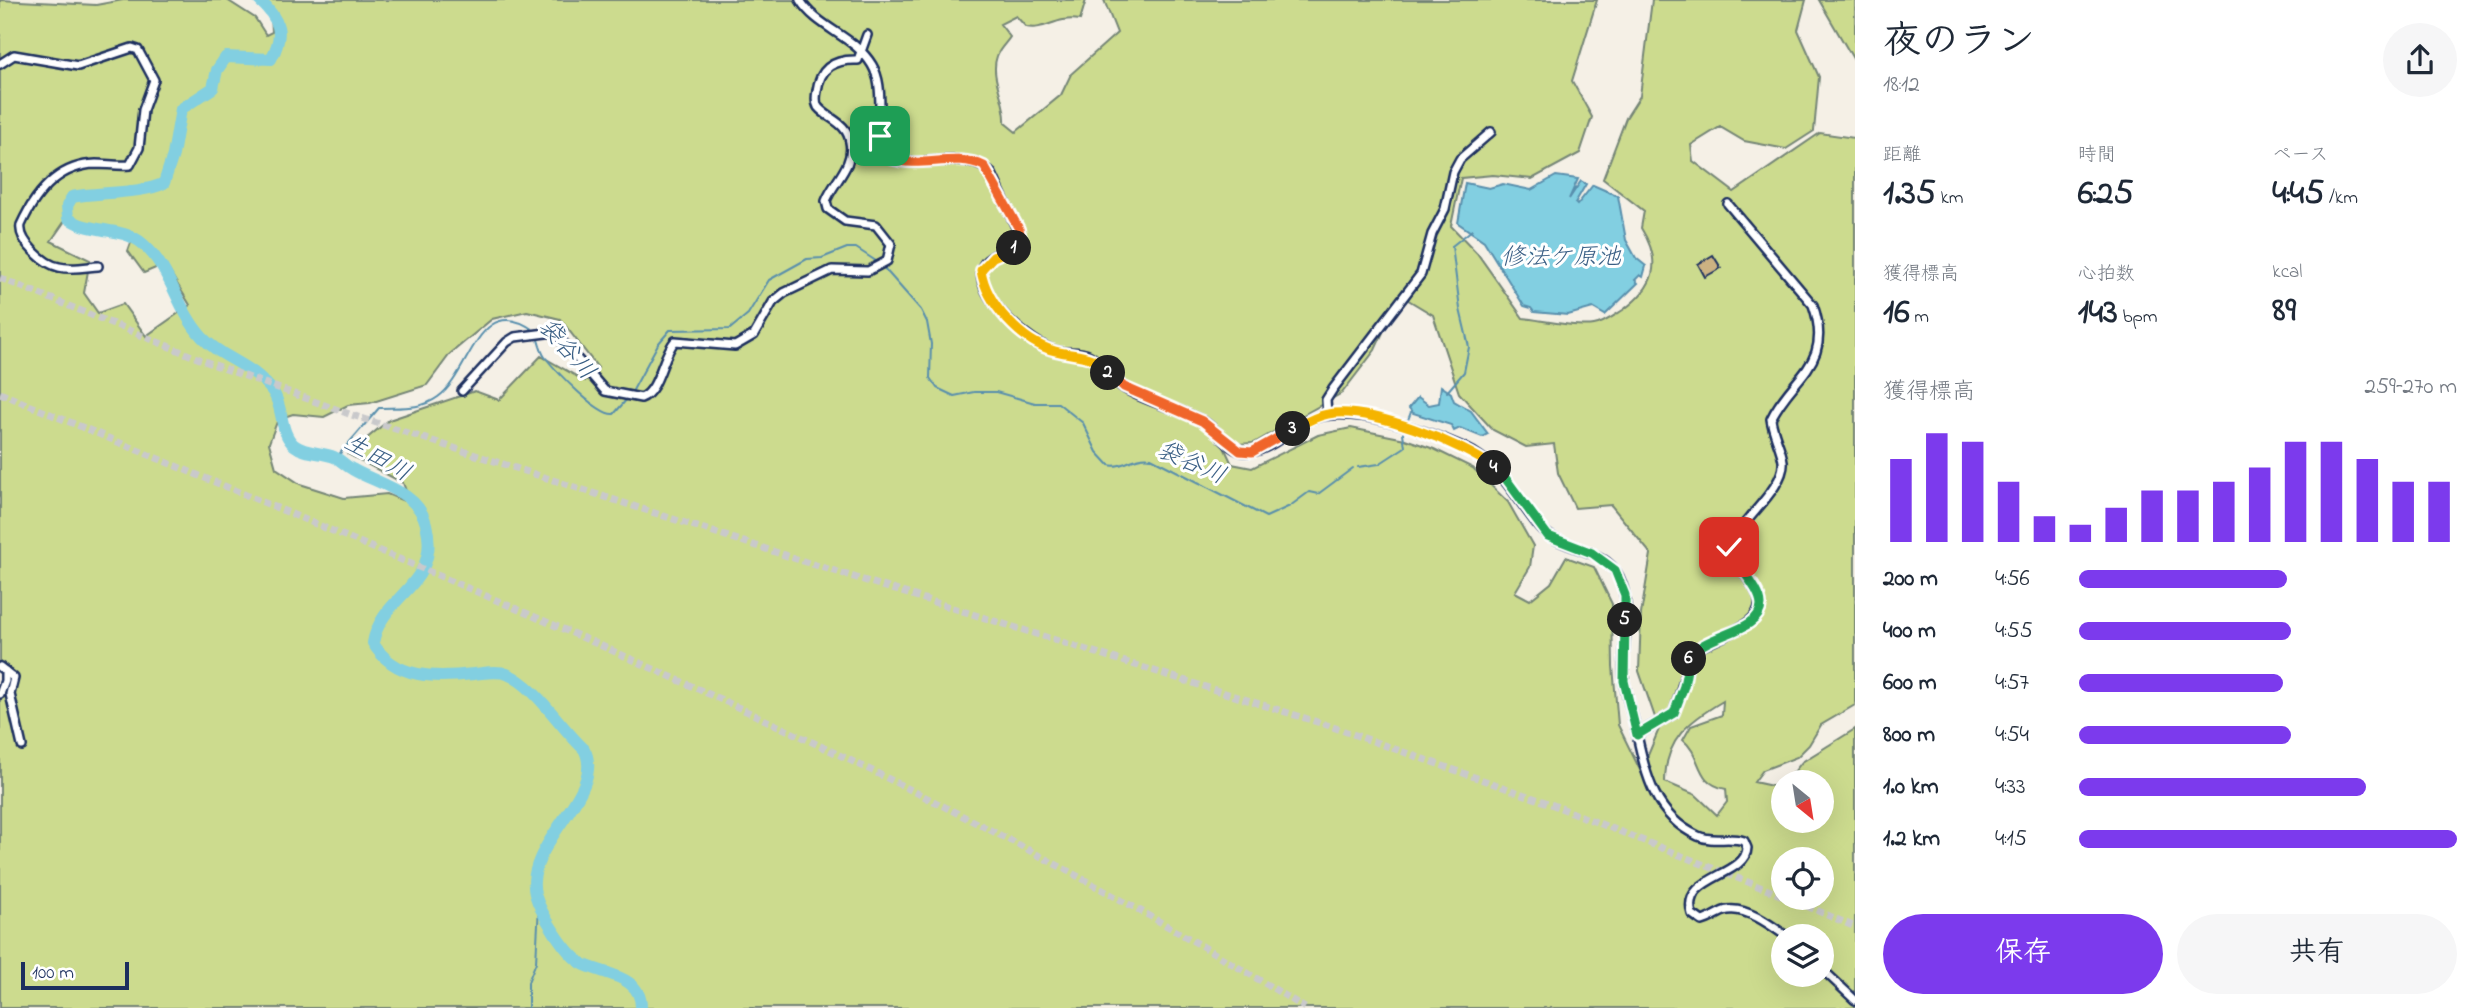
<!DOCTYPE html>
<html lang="ja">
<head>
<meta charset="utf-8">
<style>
	:root { --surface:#fff; --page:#f6f6f7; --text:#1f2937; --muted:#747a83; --accent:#7c3aed }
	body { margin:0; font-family:"Indie Flower","Klee One",sans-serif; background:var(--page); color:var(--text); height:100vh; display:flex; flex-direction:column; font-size:26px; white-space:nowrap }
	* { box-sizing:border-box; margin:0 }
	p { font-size:23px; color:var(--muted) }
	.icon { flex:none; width:38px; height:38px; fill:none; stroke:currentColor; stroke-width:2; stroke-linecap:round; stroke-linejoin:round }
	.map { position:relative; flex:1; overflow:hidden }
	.side { display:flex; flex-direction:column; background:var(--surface); width:630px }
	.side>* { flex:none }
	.needle { width:46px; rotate:150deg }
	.tools { position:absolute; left:1771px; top:770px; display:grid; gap:14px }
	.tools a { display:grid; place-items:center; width:63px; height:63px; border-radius:50%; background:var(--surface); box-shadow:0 7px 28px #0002; font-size:35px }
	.scale { position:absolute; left:21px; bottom:18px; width:108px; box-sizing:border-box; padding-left:7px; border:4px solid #1b2f5e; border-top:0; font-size:19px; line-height:24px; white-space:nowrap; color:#1b2f5e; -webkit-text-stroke:5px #fff; paint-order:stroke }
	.pin { position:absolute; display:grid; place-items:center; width:60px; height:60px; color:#fff; margin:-30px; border-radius:14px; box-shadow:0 4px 10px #0006 }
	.km { position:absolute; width:35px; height:35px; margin:-18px; border-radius:50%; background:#222; color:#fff; font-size:19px; line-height:35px; text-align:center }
	.round { display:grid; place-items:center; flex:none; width:74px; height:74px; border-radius:37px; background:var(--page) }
	.headline { display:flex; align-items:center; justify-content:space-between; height:119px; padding:0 28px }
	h1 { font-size:38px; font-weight:700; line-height:52px }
	.metrics { display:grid; grid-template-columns:repeat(3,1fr); gap:10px; height:119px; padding:7px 28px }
	.metrics div { display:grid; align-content:center }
	.metrics b { font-size:35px; font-weight:700 }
	.metrics small { font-size:19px; font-weight:400 }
	.metrics p { font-size:19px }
	.chart { height:196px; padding:14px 28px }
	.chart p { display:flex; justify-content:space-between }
	.chart svg { width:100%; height:126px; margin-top:7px; stroke:var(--accent); stroke-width:6 }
	.primary-button { display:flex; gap:14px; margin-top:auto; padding:14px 28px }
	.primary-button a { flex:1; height:80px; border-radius:42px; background:var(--accent); color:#fff; font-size:28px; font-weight:700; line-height:80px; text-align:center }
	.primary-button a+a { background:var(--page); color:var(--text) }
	ul { padding:0 28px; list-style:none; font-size:23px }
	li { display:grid; grid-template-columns:112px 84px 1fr; align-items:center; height:52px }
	li i { height:18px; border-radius:9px; background:var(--accent) }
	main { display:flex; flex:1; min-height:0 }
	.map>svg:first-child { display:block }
	.green { fill:#ccdb8e; stroke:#748576; stroke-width:2; fill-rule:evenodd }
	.water { fill:#82cfe1; stroke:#598fad; stroke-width:2 }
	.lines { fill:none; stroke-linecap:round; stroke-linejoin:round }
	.stream { stroke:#598fad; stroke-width:2 }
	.river { stroke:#82cfe1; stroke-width:12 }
	.building { fill:#ccb282; stroke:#1b2f5e; stroke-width:2 }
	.minor-tunnel { stroke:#c9c9cb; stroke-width:7; stroke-dasharray:7 3.5; stroke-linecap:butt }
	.minor-casing { stroke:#1b2f5e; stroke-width:12 }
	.minor { stroke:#fff; stroke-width:7 }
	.split-1-casing { stroke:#fff; stroke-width:14 }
	.split-2-casing { stroke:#fff; stroke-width:14 }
	.split-3-casing { stroke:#fff; stroke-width:14 }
	.split-4-casing { stroke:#fff; stroke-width:14 }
	.split-5-casing { stroke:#fff; stroke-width:14 }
	.split-6-casing { stroke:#fff; stroke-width:14 }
	.split-7-casing { stroke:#fff; stroke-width:14 }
	.split-1 { stroke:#f0652b; stroke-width:9 }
	.split-2 { stroke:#f5b400; stroke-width:9 }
	.split-3 { stroke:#f0652b; stroke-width:9 }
	.split-4 { stroke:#f5b400; stroke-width:9 }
	.split-5 { stroke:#22a559; stroke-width:9 }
	.split-6 { stroke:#22a559; stroke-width:9 }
	.split-7 { stroke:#22a559; stroke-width:9 }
	.labels { text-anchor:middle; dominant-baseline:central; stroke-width:6; stroke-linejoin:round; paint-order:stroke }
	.water-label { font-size:24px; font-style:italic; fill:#3a5f85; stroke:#fff }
</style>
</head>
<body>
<main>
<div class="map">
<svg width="1855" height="1008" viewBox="0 0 1855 1008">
	<rect width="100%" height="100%" fill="#f5f0e6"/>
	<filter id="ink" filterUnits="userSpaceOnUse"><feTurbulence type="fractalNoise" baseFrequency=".0143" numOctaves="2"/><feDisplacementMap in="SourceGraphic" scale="14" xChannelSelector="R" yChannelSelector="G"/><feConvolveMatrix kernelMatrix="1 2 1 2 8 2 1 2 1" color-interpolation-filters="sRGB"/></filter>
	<g filter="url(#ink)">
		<!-- green -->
		<g class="green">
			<path d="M0,0l96,5 27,-5h104l28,18 11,17 6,-3 -1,-18 -7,-14h822l-6,20c-25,-4 -34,11 -54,7l-10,-11 -16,8 10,13c-3,5 -11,12 -13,19 -8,22 10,45 8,67l11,9 45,-37 10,-21 46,-41 -13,-33h493l-25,81 20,36 -12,36 -48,26 -39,-4 -32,3 -10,48 26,27 46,65c19,2 53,10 71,7 9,-1 21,-10 29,-15 32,-23 40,-47 18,-82l3,-17 -41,-32 23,-61 14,-22 12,-96h154l-8,30 21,47 -5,54 -28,18 -42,-8 -24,-14 -29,18 2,16 41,31 86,-59 35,5v567l-34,20 -12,20 -12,12 -34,13 -9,12 27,6 2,-3v36h39v-39h-36l16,-20 53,-33v279h-1855zM67,218l66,19 -5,14 16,22 21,-9 25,41 -44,31 -23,-32 -25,9 -14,-20 6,-33 -39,-19zM1400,295l33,20 26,78 34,37 33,17 28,-3 4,29 17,35 36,-3 40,49 -10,60 -2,57 20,58 -18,43 -23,-47 -5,-59 -1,-62 -18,-37 -28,-10 -15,26 -21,17 -15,-8 15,-25 3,-21 -25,-44 -35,-34 -39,-19 -29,-10 -54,-11 -33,7 -66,33 -20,-4 -9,-19 31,-2 88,-50 33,-43zM527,311l33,8 38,49 -13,13 -44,-25 -42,44 -24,-9 -86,29 -41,34 55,29 8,21 -24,-10 -43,4 -44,-14 -24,-16 -7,-25 9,-24 15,-5 31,3 24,-12 22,-2 57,-18 23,-31 42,-35zM1723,701l-1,14 -31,11 -8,14c20,16 11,43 43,49l1,13 -10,13 -21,-20 -31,-13c0,-43 24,-61 58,-81zM1783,859h39v39h-39zM1783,936h39v39h-39z"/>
			<path d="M1819,0h36v62z"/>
		</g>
		<!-- water -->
		<g class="water">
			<path d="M1556,176l22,3 -9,20 12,-18 5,3 -11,19 2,2 16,-20 25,11 8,44 10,18 10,8 -3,11 -3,-2 -5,5 3,3 -33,32 -12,-7 -25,7 -34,-3 -3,-4 -7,-2 -40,-65 -26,-18 7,-40 24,5 14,-4 28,6z"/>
			<path d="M1441,386l10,7 3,8 17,10 17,23 -6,3 -22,-9 -6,3 -3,-6 -38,-12 -4,-5 9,-11 11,8 10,-2z"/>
		</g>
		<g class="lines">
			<!-- stream -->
			<g class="stream">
				<path d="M883,267l38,43 6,12 4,22 -1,34 7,10 17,8 20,-4h22l39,11h23l25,20 14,29 12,13c13,4 25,-10 42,-7l115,59 24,-11 19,-14 9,2 35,-26"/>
				<path d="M537,336c2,7 4,16 8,21 11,14 53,59 69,57l13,-15"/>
				<path d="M632,392l26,-48 12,-14 60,-1 18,-15 21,-34 38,-21 15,-1 25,-10h9l23,15"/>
				<path d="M1447,392l17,-20 5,-25 -9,-38 -8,-63 20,-16"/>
				<path d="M1408,420l3,-8"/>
				<path d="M336,458l43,-50c22,-1 41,2 59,-11 33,-23 40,-107 97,-66"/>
				<path d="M1358,467l21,-3 26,-17 -2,-14"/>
				<path d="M528,1008v-26l8,-20 3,-57"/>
			</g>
			<!-- river -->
			<path class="river" d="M259,0c21,19 26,34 12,59l-45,-2 -9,13 -4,18 -32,21 -8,46 -9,28c-20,11 -67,9 -92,14l-5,9 1,12c22,16 54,8 75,26 28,24 34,66 59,93 21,23 49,25 71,55 11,16 6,40 21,53 11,9 28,7 40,12 7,3 12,9 18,12 25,15 66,22 74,55 16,62 -45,70 -53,119 22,37 63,35 101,31 11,-1 23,-4 33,0 28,11 53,53 77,75 24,43 -61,95 -49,145 5,18 31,61 48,70 21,11 59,11 58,44"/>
		</g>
		<!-- building -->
		<path class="building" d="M1713,255l8,13 -16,9 -7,-13z"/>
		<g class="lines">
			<!-- minor-tunnel -->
			<g class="minor-tunnel">
				<path d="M0,278l212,86 140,51 457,148 518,162 221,78 235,93"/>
				<path d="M0,393c445,186 894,359 1305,615"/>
				<path d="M1788,898l67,29"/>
			</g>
			<defs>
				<g id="minor">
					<path d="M800,0c17,28 55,36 72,65 16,27 -1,60 19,94 32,11 77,-12 101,15l29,64 -2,7c-10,7 -34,9 -37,24 -7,28 50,76 74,82 11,3 23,-1 34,5 14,8 20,23 34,32 24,15 55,20 80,34 15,9 23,28 41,30 22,2 47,-25 67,-33 39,-15 113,11 151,28 37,17 51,48 75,78 21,27 65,20 81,52 15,31 2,70 5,104 2,14 8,30 11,45 10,44 17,89 63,110 15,7 31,0 46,5l3,7c-1,29 -67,28 -55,66l10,7c10,-2 17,-10 26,-11 19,-3 44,16 58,26"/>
					<path d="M0,64l14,-9 64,11 54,-18 6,2 16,30 -11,30 -4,38 -9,17c-12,1 -23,-1 -34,-1 -38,1 -61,30 -75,61 -3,16 23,39 38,42 12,3 27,0 39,-1"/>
					<path d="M462,391l45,-49 8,-5 39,-5 51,59 36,7c18,-6 21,-43 34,-57l60,5 19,-11 19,-33 11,-9 48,-23 36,1 19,-10 4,-17 -15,-19 -31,-4 -17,-12 -2,-8c7,-19 29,-36 24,-59 -3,-20 -21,-22 -32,-35 -3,-5 -2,-11 -1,-16 3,-24 18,-32 41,-31l9,-25"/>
					<path d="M1327,414l-1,-14 7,-11 88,-115 11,-40 13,-25 8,-37 7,-13 31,-27"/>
					<path d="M0,667l14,11 -4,16 12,52"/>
					<path d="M0,694l5,-13v-10"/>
					<path d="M1637,735l37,-22 19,-62c20,-13 80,-27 64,-58 -8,-16 -22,-29 -28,-46 12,-27 57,-60 54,-86 -2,-14 -10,-27 -12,-42 21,-44 63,-54 42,-114l-85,-101"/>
					<path d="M1822,969l33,31"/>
				</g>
			</defs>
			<!-- minor casing -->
			<use href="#minor" class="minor-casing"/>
			<!-- minor -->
			<use href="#minor" class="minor"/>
		</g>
	</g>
	<g class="lines" filter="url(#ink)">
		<defs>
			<path id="split-1" d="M880,136l11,23c30,10 65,-7 93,7l35,63 2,9 -7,10"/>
			<path id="split-2" d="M1014,248l-21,9 -12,13c5,34 41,72 74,81 23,6 37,1 53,22"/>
			<path id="split-3" d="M1108,373l16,14 78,34 38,30 12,1 41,-23"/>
			<path id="split-4" d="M1293,429c11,-6 23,-13 35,-15 40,-8 134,29 166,54"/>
			<path id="split-5" d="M1494,468l9,7 45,61 44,17 23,17 10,25v25"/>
			<path id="split-6" d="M1625,620l-1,61 13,54 37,-22 10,-27 5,-27"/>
			<path id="split-7" d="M1689,659c12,-26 71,-25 72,-54 0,-16 -26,-41 -32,-58"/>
		</defs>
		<!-- split-1 casing -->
		<use href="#split-1" class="split-1-casing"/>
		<!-- split-2 casing -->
		<use href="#split-2" class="split-2-casing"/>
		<!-- split-3 casing -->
		<use href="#split-3" class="split-3-casing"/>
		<!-- split-4 casing -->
		<use href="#split-4" class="split-4-casing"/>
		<!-- split-5 casing -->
		<use href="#split-5" class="split-5-casing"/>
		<!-- split-6 casing -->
		<use href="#split-6" class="split-6-casing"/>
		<!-- split-7 casing -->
		<use href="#split-7" class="split-7-casing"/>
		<!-- split-1 -->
		<use href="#split-1" class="split-1"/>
		<!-- split-2 -->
		<use href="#split-2" class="split-2"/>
		<!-- split-3 -->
		<use href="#split-3" class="split-3"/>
		<!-- split-4 -->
		<use href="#split-4" class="split-4"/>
		<!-- split-5 -->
		<use href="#split-5" class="split-5"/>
		<!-- split-6 -->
		<use href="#split-6" class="split-6"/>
		<!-- split-7 -->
		<use href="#split-7" class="split-7"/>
	</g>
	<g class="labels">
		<!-- water labels -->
		<g class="water-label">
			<text x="1561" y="258">修法ケ原池</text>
			<text transform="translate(566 350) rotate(49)">袋谷川</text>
			<text transform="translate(377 459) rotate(29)">生田川</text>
			<text transform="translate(1191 464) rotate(24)">袋谷川</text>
		</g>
	</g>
</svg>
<div class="tools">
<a><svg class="needle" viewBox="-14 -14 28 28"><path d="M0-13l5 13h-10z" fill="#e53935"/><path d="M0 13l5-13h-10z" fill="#747a83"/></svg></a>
<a><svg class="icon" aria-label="locate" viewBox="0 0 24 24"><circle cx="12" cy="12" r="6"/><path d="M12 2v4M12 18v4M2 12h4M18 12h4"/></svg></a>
<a><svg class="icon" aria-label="layers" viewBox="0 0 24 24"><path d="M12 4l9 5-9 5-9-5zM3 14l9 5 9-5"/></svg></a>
</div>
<div class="scale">100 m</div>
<div class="pin" style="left:880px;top:136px;background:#1e9e55"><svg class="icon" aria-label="arrive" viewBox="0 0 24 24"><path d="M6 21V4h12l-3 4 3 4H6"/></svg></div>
<div class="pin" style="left:1729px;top:547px;background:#d93025"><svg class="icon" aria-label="check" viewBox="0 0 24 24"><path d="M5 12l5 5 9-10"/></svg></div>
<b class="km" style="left:1014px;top:248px">1</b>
<b class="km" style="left:1108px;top:373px">2</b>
<b class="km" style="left:1293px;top:429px">3</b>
<b class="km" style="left:1494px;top:468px">4</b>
<b class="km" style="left:1625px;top:620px">5</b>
<b class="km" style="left:1689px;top:659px">6</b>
</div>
<section class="side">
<div class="headline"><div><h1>夜のラン</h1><p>18:12</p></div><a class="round"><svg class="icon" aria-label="share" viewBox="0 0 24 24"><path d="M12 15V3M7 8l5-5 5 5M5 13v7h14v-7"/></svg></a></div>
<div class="metrics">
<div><p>距離</p><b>1.35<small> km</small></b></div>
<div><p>時間</p><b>6:25</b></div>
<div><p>ペース</p><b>4:45<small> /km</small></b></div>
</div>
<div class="metrics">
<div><p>獲得標高</p><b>16<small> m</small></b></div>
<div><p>心拍数</p><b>143<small> bpm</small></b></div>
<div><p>kcal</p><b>89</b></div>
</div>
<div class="chart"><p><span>獲得標高</span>259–270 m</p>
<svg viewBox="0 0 160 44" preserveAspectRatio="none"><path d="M5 44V15M15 44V6M25 44V9M35 44V23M45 44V35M55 44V38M65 44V32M75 44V26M85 44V26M95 44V23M105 44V18M115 44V9M125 44V9M135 44V15M145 44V23M155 44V23"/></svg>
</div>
<ul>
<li><b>200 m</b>4:56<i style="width:55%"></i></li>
<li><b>400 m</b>4:55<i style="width:56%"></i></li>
<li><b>600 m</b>4:57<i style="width:54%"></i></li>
<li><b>800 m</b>4:54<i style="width:56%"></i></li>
<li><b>1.0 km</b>4:33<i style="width:76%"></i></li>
<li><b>1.2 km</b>4:15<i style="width:100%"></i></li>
</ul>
<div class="primary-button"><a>保存</a><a>共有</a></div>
</section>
</main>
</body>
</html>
